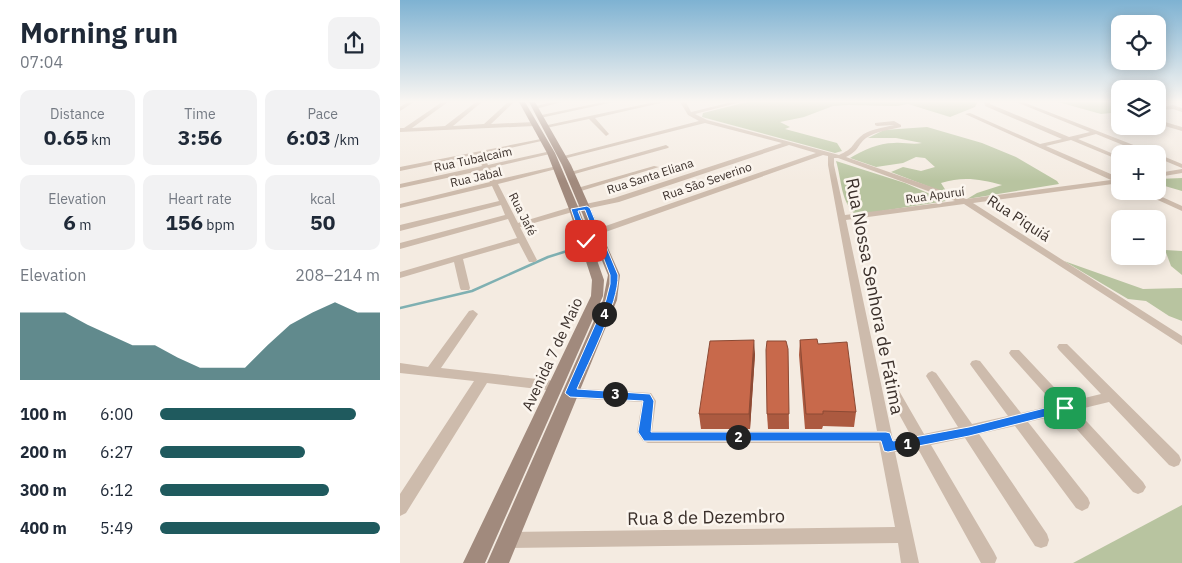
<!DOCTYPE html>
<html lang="en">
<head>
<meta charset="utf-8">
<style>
	:root { --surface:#fff; --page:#f2f2f3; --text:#1f2937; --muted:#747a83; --accent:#1f5a5e }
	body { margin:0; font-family:"IBM Plex Sans",sans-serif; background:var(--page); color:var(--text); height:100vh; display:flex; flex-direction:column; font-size:19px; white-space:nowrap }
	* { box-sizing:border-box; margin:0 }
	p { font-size:16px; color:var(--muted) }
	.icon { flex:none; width:28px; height:28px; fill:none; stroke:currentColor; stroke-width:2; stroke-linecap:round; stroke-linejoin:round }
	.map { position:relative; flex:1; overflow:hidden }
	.sheet { display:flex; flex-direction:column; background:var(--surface); width:400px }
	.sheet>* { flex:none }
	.controls { position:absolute; left:711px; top:15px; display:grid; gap:10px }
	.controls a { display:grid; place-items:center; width:55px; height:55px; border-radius:10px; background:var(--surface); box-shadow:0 2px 12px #0003; font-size:25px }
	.pin { position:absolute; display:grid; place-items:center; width:42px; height:42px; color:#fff; margin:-21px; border-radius:10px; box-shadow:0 2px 8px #0006 }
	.km { position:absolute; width:25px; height:25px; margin:-12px; border-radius:50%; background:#222; color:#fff; font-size:14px; line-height:25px; text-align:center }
	.round { display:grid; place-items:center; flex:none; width:52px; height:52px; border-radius:10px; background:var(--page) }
	.summary { display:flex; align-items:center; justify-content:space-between; height:85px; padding:0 20px }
	h1 { font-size:28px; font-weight:700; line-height:38px }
	.figures { display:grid; grid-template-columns:repeat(3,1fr); gap:8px; height:85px; padding:5px 20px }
	.figures div { display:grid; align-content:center; border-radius:10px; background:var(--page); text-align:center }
	.figures b { font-size:21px; font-weight:700 }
	.figures small { font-size:14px; font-weight:400 }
	.figures p { font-size:14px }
	.chart { height:140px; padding:10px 20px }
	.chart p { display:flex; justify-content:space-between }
	.chart svg { width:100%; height:90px; margin-top:5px; fill:var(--accent); opacity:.7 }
	ul { padding:0 20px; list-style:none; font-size:16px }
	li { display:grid; grid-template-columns:80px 60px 1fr; align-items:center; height:38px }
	li i { height:12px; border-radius:6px; background:var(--accent) }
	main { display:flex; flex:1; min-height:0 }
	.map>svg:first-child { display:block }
	.green { fill:#b8c4a0 }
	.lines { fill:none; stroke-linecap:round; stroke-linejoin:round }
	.stream { stroke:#7fb0b2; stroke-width:2.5 }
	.street { fill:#cdbbac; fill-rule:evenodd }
	.secondary { fill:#a18a7d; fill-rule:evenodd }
	.wall { fill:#ac5a40 }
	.shaded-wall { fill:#8c4a34 }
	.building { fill:#c8694b; stroke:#8c4a34 }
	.route { fill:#1a73e8; stroke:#fff }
	.labels { text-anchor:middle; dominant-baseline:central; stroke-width:5; stroke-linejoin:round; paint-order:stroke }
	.far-street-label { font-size:12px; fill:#3b302b; stroke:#fbf5ee }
	.street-label { font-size:15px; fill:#3b302b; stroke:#fbf5ee }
	.near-street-label { font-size:18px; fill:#3b302b; stroke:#fbf5ee }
</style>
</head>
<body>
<main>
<section class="sheet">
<div class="summary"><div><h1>Morning run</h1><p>07:04</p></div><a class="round"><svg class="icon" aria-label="share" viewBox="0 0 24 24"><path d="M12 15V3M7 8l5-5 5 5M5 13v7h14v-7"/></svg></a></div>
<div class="figures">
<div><p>Distance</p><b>0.65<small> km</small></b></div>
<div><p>Time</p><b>3:56</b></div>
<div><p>Pace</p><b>6:03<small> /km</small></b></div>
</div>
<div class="figures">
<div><p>Elevation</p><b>6<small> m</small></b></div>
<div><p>Heart rate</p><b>156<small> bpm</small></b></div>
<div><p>kcal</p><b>50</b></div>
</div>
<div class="chart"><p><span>Elevation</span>208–214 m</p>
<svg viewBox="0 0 160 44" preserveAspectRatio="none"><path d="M0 44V11L10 11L20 11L30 17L40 22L50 27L60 27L70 33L80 38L90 38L100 38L110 27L120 17L130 11L140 6L150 11L160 11V44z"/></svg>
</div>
<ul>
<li><b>100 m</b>6:00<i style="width:89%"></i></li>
<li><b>200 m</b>6:27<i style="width:66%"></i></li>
<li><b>300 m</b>6:12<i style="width:77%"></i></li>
<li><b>400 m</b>5:49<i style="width:100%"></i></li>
</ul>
</section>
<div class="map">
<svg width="782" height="563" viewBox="0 0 782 563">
	<rect width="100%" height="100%" fill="#f4ebe1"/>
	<!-- green -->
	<g class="green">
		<path d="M347,102h228l2,1 -2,4 -25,10 -42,-13 -11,2 -49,-1 -15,1 -29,11 -24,5 10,5 -5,2 52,14 5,8 -7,2 -133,-36 1,-4z"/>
		<path d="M658,102h62v10l-19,2z"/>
		<path d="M527,127l55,16 34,14 41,24 2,3 -92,15 10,-6 25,-8c-22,-6 -39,-9 -61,-2l7,11 -57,-22 12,-5 18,4 14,-4 -10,-9 -9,-1 -13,6 -27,4 -26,-9c14,-8 28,-15 44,-15 10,-1 18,2 28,0l-26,-5h-28l16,-8z"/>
		<path d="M436,161l69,22 41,18 -90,14c-16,-14 -14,-35 -20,-54z"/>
		<path d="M782,178v13l-24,-7v-5z"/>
		<path d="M765,250l17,1v24l-11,-9z"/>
		<path d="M664,261l79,28 39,-1v33l-13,-5 -23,-15 -18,-2z"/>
		<path d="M782,505v58h-109z"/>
	</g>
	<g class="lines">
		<!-- stream -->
		<path class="stream" d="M0,308l72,-17 76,-34 32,-10"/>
		<!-- street -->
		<g class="street">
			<path d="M8,102h6l-14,9v-4z"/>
			<path d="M42,102h6l-36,26 33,-2 31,-24h6l-29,24 31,-2 24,-22h6l-23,22 43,-2 3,2 -3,2 -134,6v-4h4z"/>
			<path d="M152,102h10l-27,7 -3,-2z"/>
			<path d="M203,102h11l-74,16 -3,-2z"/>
			<path d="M255,102h10l-70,16 14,16 -3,2 -17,-17 -43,9 -3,-2z"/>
			<path d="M280,102h6l5,10 41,-10h9l-46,12 12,6 132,35c15,-7 11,-8 21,-18 8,-8 23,-9 34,-12l-17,1 -2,-1v-2l19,-2 7,4v2c-11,3 -25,4 -35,11 -9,7 -6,12 -20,19l120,42 145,-19 -146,-66 5,-1 70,31 22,-5 -77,-33 -1,-4h6v2l79,33 21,-5 -74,-30h7l131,51 1,1h-10l-49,-20 -18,5 38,16v2h-4l-41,-17 -25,6 74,32v5l-147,20 209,133v9l-218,-141 -118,16 47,220 18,-4 -28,-51 1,-3 5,-2 5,2 30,52 34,-7 -32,-51 2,-3 4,-2 4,2 36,51 36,-8 -36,-49 -2,-3 2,-3 4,-1 4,1 41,52 34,-8 -44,-49 -2,-3 2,-3h8l49,52 33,-8 -42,-44 -2,-3 2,-3h8l112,111 2,5 -2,5 -5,2 -5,-2 -60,-63 -33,8 67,72 3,5 -3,5 -5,2 -5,-2 -70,-78 -35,8 60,76 2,5 -2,5 -6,3 -6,-3 -61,-82 -36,8 68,100 2,6 -2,6 -6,2 -6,-2 -70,-108 -34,7 63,107 3,6 -2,5h-14l-64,-116 -22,5 24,111h-18l-3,-20 -390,5 -6,-2 -2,-6 2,-6 6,-2 387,-5 -16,-84h-231l-5,-2 -6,-9 5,-30 -72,-4 -5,-1 -1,-4 1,-4 5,-1 81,5 5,8 -4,30h225l-49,-266v-9l-5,-1 -226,80 -4,-3 1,-2 222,-77 -27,-8 -170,57 -43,9 -56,16 17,33 -2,2h-6l-10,-19 -56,16 7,29 -1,2h-8l-1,-2 -6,-26 -54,16v-6l117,-34 -9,-19 -108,30v-6l105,-28 -4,-10 -101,26v-6l99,-24 -7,-15 -92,22v-4l90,-22 -6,-12 -84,18v-4l82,-18 -5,-11 -77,16v-4l146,-29v2l-63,14 5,11 63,-14 3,2 -64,15 6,12 61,-14 3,2 -62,16 20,39 53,-16 43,-9 168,-55 -77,-20 -142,36 -3,-2 139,-36 -11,-6zM434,158h4l117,43 -110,14 -11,-50z"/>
			<path d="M773,105l9,3v4l-9,-3 -15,1v-2z"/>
			<path d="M758,120l24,7v4l-24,-7z"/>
			<path d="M266,145l3,2 -1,1 -97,27 -4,-2z"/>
			<path d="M758,154l24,10v4l-24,-10z"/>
			<path d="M254,166l5,1 -78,24h-3l-4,-2z"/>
			<path d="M782,169v4l-24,4v-4z"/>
			<path d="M738,191h11l33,15v5z"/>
			<path d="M73,310l5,4 -37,54 114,13 5,2 1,3 -1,3 -5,2 -68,-8 -81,130 -6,3v-22l74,-113 -74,-8v-10l28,4 41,-56z"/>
		</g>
		<!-- secondary -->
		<g class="secondary">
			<path d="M119,102h6l30,51 24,56 25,71 -1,16 -118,267h-22l128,-267 1,-16 -23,-71 -22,-56z"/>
			<path d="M129,102h6l36,63 49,110 -3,25 -108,263h-22l116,-263 5,-25 -46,-110z"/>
		</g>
	</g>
	<!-- wall -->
	<g class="wall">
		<path d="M400,340l56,72 -2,15 -31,-1 -1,3h-17l-6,-74z"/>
		<path d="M388,349l1,80h-21l-1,-15z"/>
		<path d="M355,354l-5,75h-49l-2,-15z"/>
	</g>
	<!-- shaded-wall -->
	<path class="shaded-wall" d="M354,340l1,14 -5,75 -1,-15z"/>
	<!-- building -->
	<g class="building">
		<path d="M417,339l1,5 29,-2 9,70 -33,-1v3h-17l-6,-74z"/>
		<path d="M354,340l-5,74h-50l11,-73z"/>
		<path d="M367,341h19l2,8 1,65h-22l-1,-64z"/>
	</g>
	<!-- sky -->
	<linearGradient id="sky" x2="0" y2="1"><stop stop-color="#7eb2d2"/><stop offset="0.56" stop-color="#faf6f2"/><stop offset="1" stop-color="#faf6f2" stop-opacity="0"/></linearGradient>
	<rect width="782" height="181" fill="url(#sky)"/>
	<!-- route -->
	<path class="route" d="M187,206l3,2 28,67c1,28 -29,86 -41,114l73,5 4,7 -3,31h235l4,1 3,8 76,-14 96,-24 5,5 -5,4 -96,24 -81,16 -4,-1 -3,-10h-237l-6,-9 5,-31 -73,-4 -5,-4 41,-93 4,-16v-9l-25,-65 -7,1 12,30 -4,3 -4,-3 -11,-32z"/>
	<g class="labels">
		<!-- far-street labels -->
		<g class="far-street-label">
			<text transform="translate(73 159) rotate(-12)">Rua Tubalcaim</text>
			<text transform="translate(250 176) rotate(-18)">Rua Santa Eliana</text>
			<text transform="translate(76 177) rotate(-13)">Rua Jabal</text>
			<text transform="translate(307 181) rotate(-19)">Rua São Severino</text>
			<text transform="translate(535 195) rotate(-8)">Rua Apuruí</text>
			<text transform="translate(123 214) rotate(63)">Rua Jafé</text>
		</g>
		<!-- street labels -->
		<g class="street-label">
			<text transform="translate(619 218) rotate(33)">Rua Piquiá</text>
			<text transform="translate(152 354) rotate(-65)">Avenida 7 de Maio</text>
		</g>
		<!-- near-street labels -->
		<g class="near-street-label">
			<text transform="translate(475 296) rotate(79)">Rua Nossa Senhora de Fátima</text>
			<text transform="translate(306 517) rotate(-1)">Rua 8 de Dezembro</text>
		</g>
	</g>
</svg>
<div class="controls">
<a><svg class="icon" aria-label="locate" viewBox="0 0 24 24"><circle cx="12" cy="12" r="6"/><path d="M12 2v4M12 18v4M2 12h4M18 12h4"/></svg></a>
<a><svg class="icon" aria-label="layers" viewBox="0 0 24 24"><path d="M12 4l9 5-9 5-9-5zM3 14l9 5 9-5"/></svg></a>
<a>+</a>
<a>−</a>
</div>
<div class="pin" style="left:665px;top:408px;background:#1e9e55"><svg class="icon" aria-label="arrive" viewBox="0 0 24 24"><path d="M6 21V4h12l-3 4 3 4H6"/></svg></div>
<div class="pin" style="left:186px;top:241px;background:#d93025"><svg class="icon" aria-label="check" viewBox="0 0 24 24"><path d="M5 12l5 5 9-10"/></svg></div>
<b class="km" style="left:507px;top:444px">1</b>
<b class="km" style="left:338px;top:437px">2</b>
<b class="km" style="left:215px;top:394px">3</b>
<b class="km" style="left:204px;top:314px">4</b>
</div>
</main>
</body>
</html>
